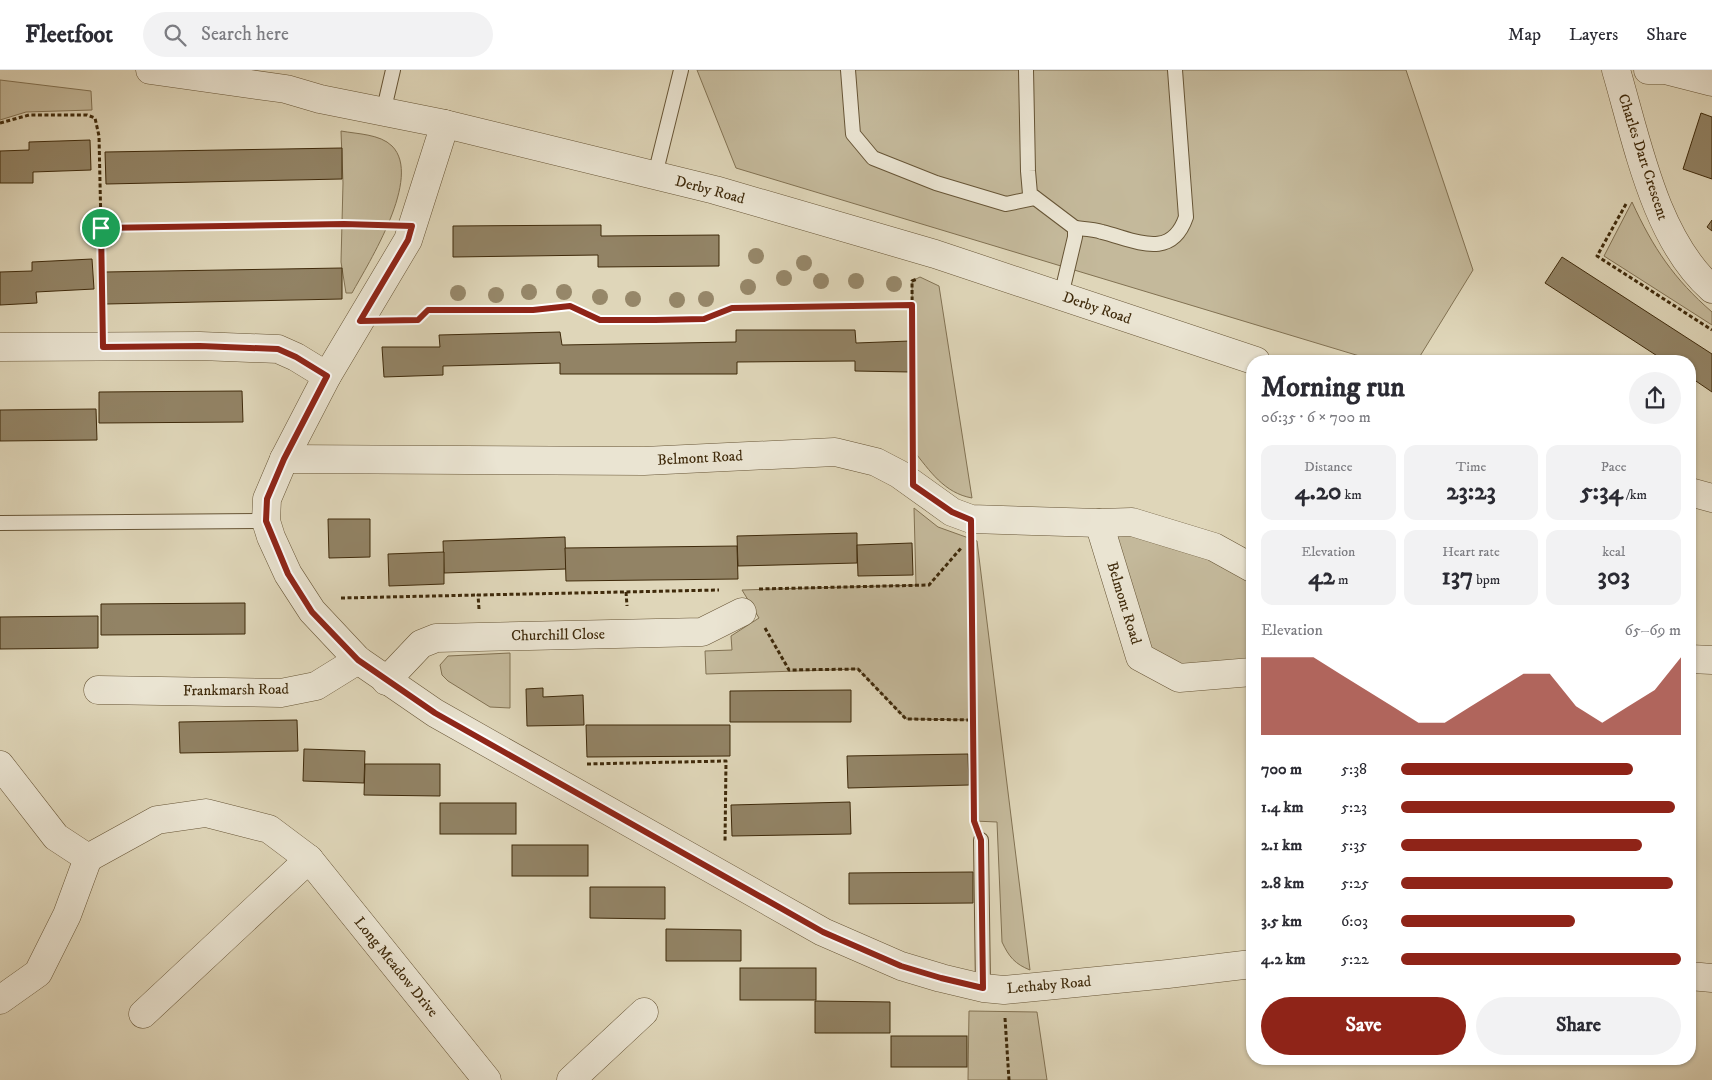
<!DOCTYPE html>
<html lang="en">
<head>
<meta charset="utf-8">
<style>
	:root { --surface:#fff; --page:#f2f2f3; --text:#2b2b33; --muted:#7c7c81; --line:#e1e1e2; --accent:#8f2418 }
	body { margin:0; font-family:"IM FELL DW Pica",serif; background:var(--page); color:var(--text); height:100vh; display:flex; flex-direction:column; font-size:19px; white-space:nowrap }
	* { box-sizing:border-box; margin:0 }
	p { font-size:16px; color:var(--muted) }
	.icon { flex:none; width:28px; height:28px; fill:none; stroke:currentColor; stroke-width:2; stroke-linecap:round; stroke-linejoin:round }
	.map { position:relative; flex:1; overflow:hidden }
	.panel { position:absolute; left:1246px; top:285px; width:450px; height:710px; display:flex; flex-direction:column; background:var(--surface); border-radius:20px; box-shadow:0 1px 4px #0004 }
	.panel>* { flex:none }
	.pin { position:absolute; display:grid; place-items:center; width:42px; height:42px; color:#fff; margin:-21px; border:2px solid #fff; border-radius:50%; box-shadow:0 1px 5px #0007 }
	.round { display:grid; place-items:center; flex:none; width:52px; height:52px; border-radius:26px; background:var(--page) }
	.head { display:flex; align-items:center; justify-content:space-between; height:85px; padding:0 15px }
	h1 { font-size:28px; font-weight:800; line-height:38px }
	.figures { display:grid; grid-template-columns:repeat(3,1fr); gap:8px; height:85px; padding:5px 15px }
	.figures div { display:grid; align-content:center; border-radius:12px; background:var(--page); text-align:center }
	.figures b { font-size:25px; font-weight:800 }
	.figures small { font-size:14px; font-weight:400 }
	.figures p { font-size:14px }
	.chart { height:140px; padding:10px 15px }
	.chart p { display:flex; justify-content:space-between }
	.chart svg { width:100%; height:90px; margin-top:5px; fill:var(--accent); opacity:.7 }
	.button { display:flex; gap:10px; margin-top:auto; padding:10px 15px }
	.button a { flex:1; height:58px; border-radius:30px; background:var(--accent); color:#fff; font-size:20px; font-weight:800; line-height:58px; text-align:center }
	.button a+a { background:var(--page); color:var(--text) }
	ul { padding:0 15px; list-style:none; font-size:16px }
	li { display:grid; grid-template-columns:80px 60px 1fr; align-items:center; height:38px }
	li i { height:12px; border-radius:6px; background:var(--accent) }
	header { display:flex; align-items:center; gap:30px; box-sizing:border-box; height:70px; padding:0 25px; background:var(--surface); border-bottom:1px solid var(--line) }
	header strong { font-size:24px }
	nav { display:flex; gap:28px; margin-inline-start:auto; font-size:18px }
	.search { width:350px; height:45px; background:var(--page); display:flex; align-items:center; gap:12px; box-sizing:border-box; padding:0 18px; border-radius:28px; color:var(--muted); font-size:19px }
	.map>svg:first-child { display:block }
	.green { fill:#c4b99b; stroke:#827253 }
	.building { fill:#928365; stroke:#3f2a0b }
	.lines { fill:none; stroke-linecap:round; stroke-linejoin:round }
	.service-casing { stroke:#675536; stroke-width:16 }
	.minor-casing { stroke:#675536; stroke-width:29 }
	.path { stroke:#3f2a0b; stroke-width:3; stroke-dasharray:4 2.5; stroke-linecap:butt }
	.service { stroke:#eae4d2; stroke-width:14 }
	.minor { stroke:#eae4d2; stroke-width:28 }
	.tree { fill:#968769 }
	.route-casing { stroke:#fff; stroke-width:10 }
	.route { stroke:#8f2418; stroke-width:6 }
	.labels { text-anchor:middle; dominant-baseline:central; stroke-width:5; stroke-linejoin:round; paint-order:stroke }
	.street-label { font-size:15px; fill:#3f2a0b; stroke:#eae4d2 }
</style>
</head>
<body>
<header>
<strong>Fleetfoot</strong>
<div class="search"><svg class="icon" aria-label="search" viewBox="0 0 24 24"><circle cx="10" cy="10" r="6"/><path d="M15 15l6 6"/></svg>Search here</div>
<nav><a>Map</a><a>Layers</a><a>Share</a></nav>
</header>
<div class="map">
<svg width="1712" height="1010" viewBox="0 0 1712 1010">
	<rect width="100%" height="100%" fill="#dfd6b9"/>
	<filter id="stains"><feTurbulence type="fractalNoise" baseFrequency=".004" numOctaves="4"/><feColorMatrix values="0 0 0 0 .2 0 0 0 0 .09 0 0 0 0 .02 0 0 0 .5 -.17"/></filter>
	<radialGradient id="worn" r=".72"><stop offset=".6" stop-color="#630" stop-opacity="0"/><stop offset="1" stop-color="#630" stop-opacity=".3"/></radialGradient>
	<!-- green -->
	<g class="green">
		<path d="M697,0h709l67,200 -56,91h-41l-640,-193z"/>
		<path d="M0,10l91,11 1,19 -66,2 -26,8z"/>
		<path d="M341,61c16,3 39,3 51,15 31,31 -23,116 -40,147h-6l-5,-31 2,-79z"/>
		<path d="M1632,132c21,46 42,77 80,110v13l-108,-69z"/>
		<path d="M920,207l19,9 33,212c-28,-5 -42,-27 -59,-48l-1,-169z"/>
		<path d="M914,438l24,19 39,14 53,429c-15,-6 -21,-13 -28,-28l-5,-120 -23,-1 -1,-101 -67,-1 -48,-50 -152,5 -1,-23 27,-1 -1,-14 28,-18 -17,-28 174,-5z"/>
		<path d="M1100,454l152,45v102l-73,6 -38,-20z"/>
		<path d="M510,583v55l-20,-1 -42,-26 -6,-6 -2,-10 8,-9z"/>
		<path d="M969,941l68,1 10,68h-79z"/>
	</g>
	<!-- building -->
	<g class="building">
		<path d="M1701,43l11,4v62l-29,-10z"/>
		<path d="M90,70l1,30 -58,2v11h-33v-32l29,-1v-8z"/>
		<path d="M342,78v31l-236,5 -1,-32z"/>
		<path d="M1712,150v11l-5,-4z"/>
		<path d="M601,155v11l118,-1v31l-121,1v-12l-145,2v-31z"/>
		<path d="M1562,187l150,97v38l-22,-15v-16h-25l-120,-78z"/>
		<path d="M92,189l2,30 -58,3 1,11 -37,2v-33l32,-1v-9z"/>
		<path d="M342,198v31l-236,5 -1,-32z"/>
		<path d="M736,260h119l1,13 54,-2v31l-55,-1v-10l-118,1v12h-177v-11l-117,3v9l-59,2 -2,-30h58l-1,-12 121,-3 2,13 174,-3z"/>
		<path d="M242,321l1,31 -144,1v-31z"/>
		<path d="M96,339l1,31 -97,1v-31z"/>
		<path d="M328,449h42v38l-41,1z"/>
		<path d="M857,463v30l-119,3 -1,-30z"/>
		<path d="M565,467l1,32 -122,4 -1,-32z"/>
		<path d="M912,473l1,32 -55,1 -1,-31z"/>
		<path d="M737,476l1,33 -172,2 -1,-33z"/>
		<path d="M444,482v32l-55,2 -1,-32z"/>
		<path d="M245,533v31l-144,1v-31z"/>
		<path d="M98,546v32l-98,1v-32z"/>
		<path d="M543,618v9l40,-2 1,30 -57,1 -1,-37z"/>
		<path d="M851,620v32h-121v-31z"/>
		<path d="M297,650l1,31 -118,2 -1,-31z"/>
		<path d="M586,655h144v31l-143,1z"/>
		<path d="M304,679l61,2 -1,32 -61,-2z"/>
		<path d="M968,684l1,31 -121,3 -1,-32z"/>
		<path d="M365,694h75v32l-76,-1z"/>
		<path d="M850,732l1,32 -119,2 -1,-31z"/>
		<rect x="440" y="733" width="76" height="31"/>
		<rect x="512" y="775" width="76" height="31"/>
		<path d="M973,802v31l-124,1v-31z"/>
		<path d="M590,817h75v32l-75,-1z"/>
		<path d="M666,859l75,1v31h-75z"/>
		<rect x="740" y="898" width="76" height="32"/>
		<path d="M815,931l75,1v31h-75z"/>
		<rect x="891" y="966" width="76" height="31"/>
	</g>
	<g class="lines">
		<defs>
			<g id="service">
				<path d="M848,0l5,64 20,24 63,25 70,21 29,-6"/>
				<path d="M1026,0l2,101 2,23 45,34v9l-14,59"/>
				<path d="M383,43l10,-43"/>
				<path d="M655,105l26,-105"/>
				<path d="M1075,158c9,1 18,1 27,4 33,8 69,29 84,-15l-11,-147"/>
				<path d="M0,453l266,-2"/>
				<path d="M981,770l2,148"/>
			</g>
			<g id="minor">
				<path d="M150,0l136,19 34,10 125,25 270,66 220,64 321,107"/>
				<path d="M1616,0c21,71 39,169 96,219"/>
				<path d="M1648,0h17l47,12"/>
				<path d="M445,54l-37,116 -81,136 -43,83 -17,40 -1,22 5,16 17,37 24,37 46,49 77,53 388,219 78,34 40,12 42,10 21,2 164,-16 84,-10"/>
				<path d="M0,277l200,-1 78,3 18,8 31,19"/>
				<path d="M284,389l360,2 191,-9 41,10 23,12 53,38 19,7 128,4 33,-1 82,25 38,21"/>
				<path d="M1690,422l22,6"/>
				<path d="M1099,453l41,134 39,21 73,-6"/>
				<path d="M1690,589l22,1"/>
				<path d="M386,611l35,-37 15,-6 266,-6 40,-20"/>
				<path d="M98,620l183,3 35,-7 42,-26"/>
				<path d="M0,695l56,72 32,21 69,-38 49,-7 63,16 40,30 178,221"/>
				<path d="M1690,906l22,2"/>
				<path d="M0,930l38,-27 29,-58 21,-57"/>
				<path d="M143,944l166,-155"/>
				<path d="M571,1010l73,-68"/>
			</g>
		</defs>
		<!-- service casing -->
		<use href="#service" class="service-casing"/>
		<!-- minor casing -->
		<use href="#minor" class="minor-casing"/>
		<!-- path -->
		<g class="path">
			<path d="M0,53l29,-8h58l8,3 4,18 4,183"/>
			<path d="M1626,134l-29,52 115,74"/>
			<path d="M101,157l282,-2"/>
			<path d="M394,251l24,-1 10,-9 105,-1 37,-4 30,14h55l49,-1 28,-11 180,-3"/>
			<path d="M913,380l-1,-169 5,-2"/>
			<path d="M971,477l3,274"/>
			<path d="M759,519l170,-4 33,-38"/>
			<path d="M626,522l1,14"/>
			<path d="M341,528l137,-3"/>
			<path d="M479,539l-1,-14 241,-5"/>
			<path d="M765,558l24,42 69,-1 48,50 67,1"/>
			<path d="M587,694l139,-3 -1,82"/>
			<path d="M1005,948l4,62"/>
		</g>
		<!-- service -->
		<use href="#service" class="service"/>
		<!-- minor -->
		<use href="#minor" class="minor"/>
	</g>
	<!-- trees -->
	<g class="tree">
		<circle cx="756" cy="186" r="8"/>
		<circle cx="804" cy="193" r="8"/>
		<circle cx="784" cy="208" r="8"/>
		<circle cx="821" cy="211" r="8"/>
		<circle cx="856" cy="211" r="8"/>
		<circle cx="894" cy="214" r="8"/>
		<circle cx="748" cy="217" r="8"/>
		<circle cx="529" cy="222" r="8"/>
		<circle cx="564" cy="222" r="8"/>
		<circle cx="458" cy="223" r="8"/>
		<circle cx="496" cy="225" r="8"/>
		<circle cx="600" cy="227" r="8"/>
		<circle cx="633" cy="229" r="8"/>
		<circle cx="706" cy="229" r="8"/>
		<circle cx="677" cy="230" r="8"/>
	</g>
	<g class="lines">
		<defs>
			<path id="route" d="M344,154l68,2 -4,14 -48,81 58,-1 10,-10h105l37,-4 30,14h55l49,-1 28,-11 180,-3 1,180 39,27 19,8 3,301 7,19 2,148 -42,-10 -40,-12 -78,-34 -388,-219 -77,-53 -46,-48 -24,-38 -22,-53 1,-22 17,-40 43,-83 -31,-19 -18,-8 -78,-3 -97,1 -2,-119z"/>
		</defs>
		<!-- route casing -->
		<use href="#route" class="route-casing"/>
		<!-- route -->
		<use href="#route" class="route"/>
	</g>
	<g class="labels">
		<!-- street labels -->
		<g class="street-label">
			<text transform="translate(1643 87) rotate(72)">Charles Dart Crescent</text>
			<text transform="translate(710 120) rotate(15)">Derby Road</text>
			<text transform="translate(1097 238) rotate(19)">Derby Road</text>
			<text transform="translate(700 388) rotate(-3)">Belmont Road</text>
			<text transform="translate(1124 533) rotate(73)">Belmont Road</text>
			<text transform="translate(558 565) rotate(-1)">Churchill Close</text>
			<text transform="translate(236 620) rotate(-1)">Frankmarsh Road</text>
			<text transform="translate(396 897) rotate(51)">Long Meadow Drive</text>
			<text transform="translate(1049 915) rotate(-5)">Lethaby Road</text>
		</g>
	</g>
	<rect width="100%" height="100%" filter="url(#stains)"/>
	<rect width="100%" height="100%" fill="url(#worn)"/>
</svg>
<div class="pin" style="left:101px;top:158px;background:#1e9e55"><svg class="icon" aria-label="arrive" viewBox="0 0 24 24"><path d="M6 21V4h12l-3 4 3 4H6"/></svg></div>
<section class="panel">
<div class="head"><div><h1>Morning run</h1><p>06:35 · 6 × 700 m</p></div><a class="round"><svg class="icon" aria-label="share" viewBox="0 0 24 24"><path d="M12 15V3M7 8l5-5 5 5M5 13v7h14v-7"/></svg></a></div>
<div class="figures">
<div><p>Distance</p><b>4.20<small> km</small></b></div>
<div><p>Time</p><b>23:23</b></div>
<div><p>Pace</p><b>5:34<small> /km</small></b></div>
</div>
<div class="figures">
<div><p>Elevation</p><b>42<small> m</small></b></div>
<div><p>Heart rate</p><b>137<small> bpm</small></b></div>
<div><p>kcal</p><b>303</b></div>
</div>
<div class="chart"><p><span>Elevation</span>65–69 m</p>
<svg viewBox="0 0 160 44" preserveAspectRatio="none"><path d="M0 44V6L10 6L20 6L30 14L40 22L50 30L60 38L70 38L80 30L90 22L100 14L110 14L120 30L130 38L140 30L150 22L160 6V44z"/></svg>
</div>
<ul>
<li><b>700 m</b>5:38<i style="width:83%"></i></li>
<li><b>1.4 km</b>5:23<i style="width:98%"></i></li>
<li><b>2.1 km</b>5:35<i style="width:86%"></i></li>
<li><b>2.8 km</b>5:25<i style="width:97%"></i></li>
<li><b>3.5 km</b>6:03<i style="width:62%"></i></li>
<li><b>4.2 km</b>5:22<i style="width:100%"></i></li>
</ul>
<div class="button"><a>Save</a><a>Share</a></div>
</section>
</div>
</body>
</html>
